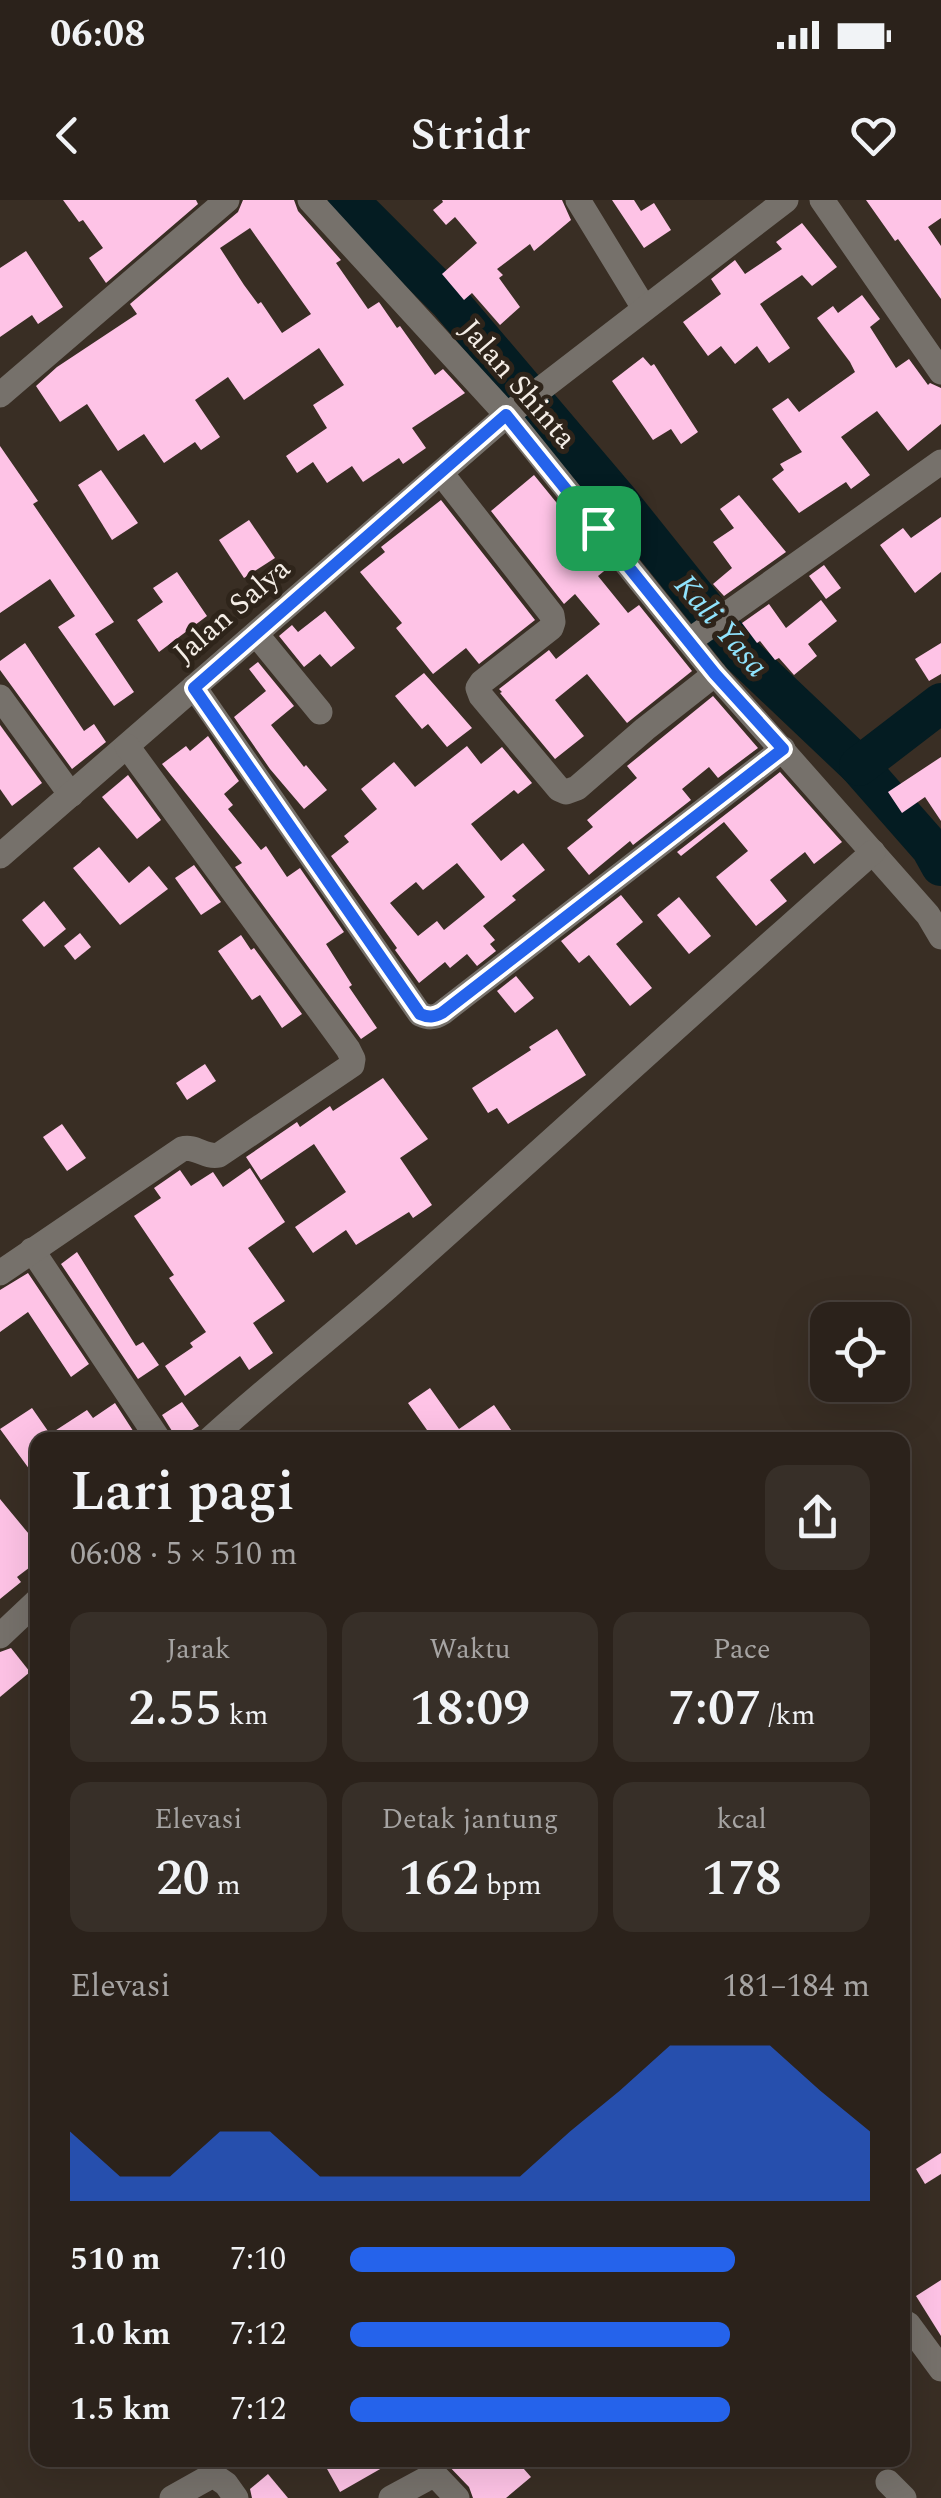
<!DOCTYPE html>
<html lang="id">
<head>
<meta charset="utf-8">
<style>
	:root { --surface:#2b221b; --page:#372f28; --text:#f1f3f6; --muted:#a6a4a3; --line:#473f3a; --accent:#2563eb }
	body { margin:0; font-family:Spectral,serif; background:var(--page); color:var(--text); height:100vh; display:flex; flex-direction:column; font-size:38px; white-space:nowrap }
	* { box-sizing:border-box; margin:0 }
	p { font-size:32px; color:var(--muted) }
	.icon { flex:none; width:55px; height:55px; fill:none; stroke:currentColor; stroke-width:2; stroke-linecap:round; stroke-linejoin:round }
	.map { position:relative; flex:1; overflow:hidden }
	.side { position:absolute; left:30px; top:1232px; width:880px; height:1035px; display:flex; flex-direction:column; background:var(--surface); border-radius:20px; box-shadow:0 10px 40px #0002,0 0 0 2px var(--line) }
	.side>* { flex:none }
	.buttons { position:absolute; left:810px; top:1102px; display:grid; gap:20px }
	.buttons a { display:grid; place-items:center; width:100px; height:100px; border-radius:20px; background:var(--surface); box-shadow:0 10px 40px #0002,0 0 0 2px var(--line); font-size:50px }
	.pin { position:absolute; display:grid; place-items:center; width:85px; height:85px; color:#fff; margin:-42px; border-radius:20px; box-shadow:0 5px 15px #0006 }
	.round { display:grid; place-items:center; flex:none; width:105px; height:105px; border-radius:20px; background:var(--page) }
	.overview { display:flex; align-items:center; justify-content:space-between; height:170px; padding:0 40px }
	h1 { font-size:55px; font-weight:600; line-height:75px }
	.figures { display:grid; grid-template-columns:repeat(3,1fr); gap:15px; height:170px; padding:10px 40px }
	.figures div { display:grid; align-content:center; border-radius:20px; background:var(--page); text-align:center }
	.figures b { font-size:50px; font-weight:600 }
	.figures small { font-size:28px; font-weight:400 }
	.figures p { font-size:28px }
	.chart { height:280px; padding:20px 40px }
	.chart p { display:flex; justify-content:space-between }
	.chart svg { width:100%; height:180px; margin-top:10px; fill:var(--accent); opacity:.7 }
	ul { padding:0 40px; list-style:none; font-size:32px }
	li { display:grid; grid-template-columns:160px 120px 1fr; align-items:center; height:75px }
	li i { height:25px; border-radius:12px; background:var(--accent) }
	.status { display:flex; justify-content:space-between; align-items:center; height:70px; padding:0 50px; background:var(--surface); direction:ltr }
	.status svg { height:28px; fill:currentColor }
	header { display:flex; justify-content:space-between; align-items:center; height:130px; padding:0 40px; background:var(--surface); font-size:45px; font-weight:600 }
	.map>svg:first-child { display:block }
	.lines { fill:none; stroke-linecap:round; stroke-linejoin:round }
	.river { stroke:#041c22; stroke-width:40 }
	.building { fill:#fec3e6; fill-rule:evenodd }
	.minor { stroke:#76716b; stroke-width:25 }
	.route-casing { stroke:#fff; stroke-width:20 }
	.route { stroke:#2563eb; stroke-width:12 }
	.labels { text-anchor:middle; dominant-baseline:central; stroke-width:10; stroke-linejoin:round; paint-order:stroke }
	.street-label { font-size:30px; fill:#f4ede6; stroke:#2e241a }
	.water-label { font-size:32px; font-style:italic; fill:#90e3fd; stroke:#2e241a }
</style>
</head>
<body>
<div class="status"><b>06:08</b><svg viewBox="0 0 49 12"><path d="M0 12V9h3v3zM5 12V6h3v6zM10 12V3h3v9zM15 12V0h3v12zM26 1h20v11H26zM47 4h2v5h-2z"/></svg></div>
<header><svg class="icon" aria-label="back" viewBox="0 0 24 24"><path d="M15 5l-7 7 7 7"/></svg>Stridr<svg class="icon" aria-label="heart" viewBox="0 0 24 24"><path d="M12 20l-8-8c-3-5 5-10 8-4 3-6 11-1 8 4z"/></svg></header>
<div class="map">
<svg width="941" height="2298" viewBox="0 0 941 2298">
	<rect width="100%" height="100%" fill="#392e24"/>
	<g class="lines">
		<!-- river -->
		<g class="river">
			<path d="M348,0l101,101 169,199 124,155 117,111 72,82 10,18"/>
			<path d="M859,566l82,-63"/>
		</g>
	</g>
	<!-- building -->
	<g class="building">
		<path d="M63,0h133l2,4 -92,79 -17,-25 14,-10 -20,-28 -4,2z"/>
		<path d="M243,0h51l4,11 43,49 -5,3 32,46 11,-7 18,26 3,-2 35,49 8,-6 22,24 -53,35 14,20 -23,16 -4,-6 -36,24 -11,-16 -25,17 -14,-21 -16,11 -11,-17 41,-28 -14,-23 31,-20 -25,-37 -75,52 -16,-23 -33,23 25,37 -19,13 -6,-8 -31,21 -20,-29 -26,17 -31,-47 -27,18 -24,-36 21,-19 80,-53 -7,-10 108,-92zM250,28l61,86 -29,19 -21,-31 -3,2 -14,-19 -24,-37z"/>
		<path d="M442,0h120l9,20 -37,31 -4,-7 -33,25 6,6 -4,3 21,29 -20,18 -28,-32 -8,7 -22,-26 35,-31 -22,-26 -9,8 -13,-15 10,-8z"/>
		<path d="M612,0h22l7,11 13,-8 17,27 -27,18z"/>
		<path d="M866,0h75v18l-13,9 13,19v53l-43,-60 -3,2z"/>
		<path d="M802,23l35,44 -25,19 -10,-11 -42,29 30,44 -21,15 -12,-17 -22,18 -14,-18 -13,10 -25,-34 38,-28 -10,-15 24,-19 10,14 37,-25 -6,-7z"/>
		<path d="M26,51l37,56 -25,17 -6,-9 -32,22v-69z"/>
		<path d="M862,95l18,24 -10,8 26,41 13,-9 19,26 2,-2 11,5v36l-33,27 -31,-40 -36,26 29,38 -19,14 -5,-7 -47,31 -27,-34 12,-9 -4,-6 22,-12 -30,-43 16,-11 11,14 56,-40 -5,-10 -33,-44 16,-12 5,7z"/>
		<path d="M643,157l8,9 3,-2 44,68 -17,12 -10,-15 -18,11 -41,-59z"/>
		<path d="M0,246l38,55 -5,3 81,118 -19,12 39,58 -20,14 -56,-79 17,-11 -25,-37 -50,34z"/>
		<path d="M101,270l37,53 -26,17 -34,-55z"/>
		<path d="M534,275l75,92 -11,9 30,37 11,-8 53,66 -65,52 -40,-49 -32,26 29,36 -29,23 -55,-66 2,-1 -3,-3 50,-39 7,9 44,-35 -25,-30 -11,10 -73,-93z"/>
		<path d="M739,295l47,57 -62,44 -11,-12 19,-16 -19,-26 21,-14 -14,-19z"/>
		<path d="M441,300l94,120 -56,44 -13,-16 -33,26 -37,-46 6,-5 -42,-51 25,-20 -4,-5z"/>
		<path d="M941,317v55l-26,21 -35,-48 23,-17 8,10z"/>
		<path d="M249,320l26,38 -31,20 -25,-38z"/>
		<path d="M824,365l17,23 -15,11 -17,-23z"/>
		<path d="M177,372l30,44 -48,36 -22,-32 26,-18 -10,-14z"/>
		<path d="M821,400l16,21 -29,23 9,12 -23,19 -15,-17 -4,2 -15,-19 -3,2 -15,-20 27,-19 17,24z"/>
		<path d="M325,411l30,37 -24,19 -11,-13 -16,13 -25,-31 13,-11 6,7z"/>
		<path d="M25,443l59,88 10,-7 12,18 -34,27 -72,-99v-9z"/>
		<path d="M941,443v31l-12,7 -14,-22z"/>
		<path d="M258,462l36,44 -23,19 33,42 2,-2 21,25 -23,19 -34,-40 -36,-52 32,-26 -17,-22z"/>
		<path d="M424,473l48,55 -25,19 -19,-23 -6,5 -27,-33z"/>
		<path d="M713,496l45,52 -40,30 -9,-11 -27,22 9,11 -58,45 -3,-4 -41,34 -22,-27 26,-21 -6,-7 50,-42 -10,-12z"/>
		<path d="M0,525l42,58 -30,23 -12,-17z"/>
		<path d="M208,536l31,45 -15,13 9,11 -5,4 33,41 5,-4 21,31 13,-9 44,64 -18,12 26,41 -3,2 28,41 -16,11 -126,-172 7,-4 -80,-99 24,-18 4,5z"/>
		<path d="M467,546l14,18 21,-17 30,36 -14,11 -4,-4 -43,34 30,37 22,-18 22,27 -33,26 4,4 -33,26 12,14 -5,4 6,7 -19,15 -10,-12 -17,14 -5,-6 -26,21 -24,-33 2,-2 -66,-92 18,-14 -5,-6 33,-27 -16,-20 33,-27 21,25zM457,663l28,34 -41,33 -7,-9 -19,15 -28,-33 26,-21 7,8z"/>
		<path d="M941,557v64l-16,-24 -23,16 -14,-21z"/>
		<path d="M780,572l62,70 -28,22 -9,-12 -35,28 17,21 -31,25 -40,-49 32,-26 -24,-29 -43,34 -4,-4z"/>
		<path d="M128,575l33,45 -24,19 -35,-42z"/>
		<path d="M99,647l30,36 20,-17 19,23 -48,36 -47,-57z"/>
		<path d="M194,665l27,37 -20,13 -26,-37z"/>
		<path d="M621,695l22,27 -27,22 36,44 -22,18 -41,-51 -10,8 -18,-22z"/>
		<path d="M679,697l32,39 -22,18 -32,-39z"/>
		<path d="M44,701l22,28 -22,18 -22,-27z"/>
		<path d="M80,733l11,14 -16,13 -11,-14z"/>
		<path d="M241,735l10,15 3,-2 48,66 -20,14 -22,-33 -8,5 -34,-49z"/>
		<path d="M516,776l18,22 -19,15 -18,-22z"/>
		<path d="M557,829l29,46 -78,49 -11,-16 -9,5 -16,-25 59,-38 -2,-3z"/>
		<path d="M205,864l11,17 -29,19 -11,-17z"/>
		<path d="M383,878l45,61 -28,19 32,47 -19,13 -4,-6 -53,33 -10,-15 -33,23 -18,-26 51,-35 -32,-48 -53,36 -15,-23 51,-35 3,5 30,-21 3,5z"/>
		<path d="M62,924l24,34 -19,13 -24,-34z"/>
		<path d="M250,968l35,54 -37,26 37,53 -32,22 20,30 -24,17 -9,-14 -55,40 -20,-30 28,-19 -3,-4 16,-11 -37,-54 5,-3 -40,-59 27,-18 -7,-10 26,-18 11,16 22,-14 10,15z"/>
		<path d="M77,1052l59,94 7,-4 16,23 -21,14 -77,-115z"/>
		<path d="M28,1073l61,91 -18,13 -43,-65 -28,20v-42z"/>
		<path d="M430,1188l29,41 35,-24 24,35h-84l-26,-37z"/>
		<path d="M182,1202l17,24 -24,14 -3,-9 -10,-16z"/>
		<path d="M115,1203l24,37h-101v41l-38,-52 32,-21 18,26 37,-24 6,8z"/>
		<path d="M0,1299l38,46v16l-21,16 4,5 -21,17z"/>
		<path d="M11,1448l19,24 -30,25v-45z"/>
		<path d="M941,1953v21l-16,10 -9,-15z"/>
		<path d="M941,2080v56l-25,-40z"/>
		<path d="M322,2260h74l-56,32z"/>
		<path d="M443,2260h73l15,17 -25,21h-33l-4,-11z"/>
		<path d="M268,2274l20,24h-36l-2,-9z"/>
	</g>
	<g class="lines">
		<!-- minor -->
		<g class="minor">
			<path d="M310,0l197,215 208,259 213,241 13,22"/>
			<path d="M578,0l66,108"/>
			<path d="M822,0l119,172"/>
			<path d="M0,195l227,-195"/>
			<path d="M441,273l111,142 1,7 -2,6 -69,54 -4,6 3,8 78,93 7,3 11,-4 68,-59 70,-55"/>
			<path d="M256,434l64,78"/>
			<path d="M689,441l252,-179"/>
			<path d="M194,487l226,327c9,4 14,4 22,-1l341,-264"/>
			<path d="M0,497l71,98"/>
			<path d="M0,656l507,-441 279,-215"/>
			<path d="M32,1050l127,190"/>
			<path d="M0,1073l182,-124c13,-4 23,9 37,6l133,-90 1,-6 -5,-10 -221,-303"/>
			<path d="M209,1240c58,-53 120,-101 179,-153 162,-144 322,-291 485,-435"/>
			<path d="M0,1436l38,-36"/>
			<path d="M908,2124l33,45"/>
			<path d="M888,2282l16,16"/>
			<path d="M172,2298l41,-23 13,9 10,14"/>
			<path d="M391,2298l37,-20 9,-1 20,21"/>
		</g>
	</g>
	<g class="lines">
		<defs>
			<path id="route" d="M506,215l209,259 68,75 -341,264c-8,4 -13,5 -22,1l-226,-326z"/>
		</defs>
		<!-- route casing -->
		<use href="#route" class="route-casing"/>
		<!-- route -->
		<use href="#route" class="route"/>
	</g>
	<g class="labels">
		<!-- street labels -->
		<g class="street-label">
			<text transform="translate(518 184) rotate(49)">Jalan Shinta</text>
			<text transform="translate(232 411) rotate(-41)">Jalan Salya</text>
		</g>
		<!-- water labels -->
		<g class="water-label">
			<text transform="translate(721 426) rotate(49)">Kali Yasa</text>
		</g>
	</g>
</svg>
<div class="buttons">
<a><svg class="icon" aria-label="locate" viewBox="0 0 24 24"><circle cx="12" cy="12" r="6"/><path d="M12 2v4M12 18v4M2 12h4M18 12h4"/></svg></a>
</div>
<div class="pin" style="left:598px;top:328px;background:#1e9e55"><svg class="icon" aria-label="arrive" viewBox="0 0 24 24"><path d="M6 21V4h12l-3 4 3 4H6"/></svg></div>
<section class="side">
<div class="overview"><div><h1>Lari pagi</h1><p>06:08 · 5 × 510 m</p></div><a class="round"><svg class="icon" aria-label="share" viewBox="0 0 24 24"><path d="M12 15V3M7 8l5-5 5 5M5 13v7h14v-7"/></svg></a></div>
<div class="figures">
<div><p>Jarak</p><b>2.55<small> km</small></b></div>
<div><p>Waktu</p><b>18:09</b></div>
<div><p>Pace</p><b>7:07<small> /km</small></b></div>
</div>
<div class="figures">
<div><p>Elevasi</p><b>20<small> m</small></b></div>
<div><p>Detak jantung</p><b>162<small> bpm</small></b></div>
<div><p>kcal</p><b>178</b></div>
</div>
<div class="chart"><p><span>Elevasi</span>181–184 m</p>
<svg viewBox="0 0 160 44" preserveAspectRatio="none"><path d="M0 44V27L10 38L20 38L30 27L40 27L50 38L60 38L70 38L80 38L90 38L100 27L110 17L120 6L130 6L140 6L150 17L160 27V44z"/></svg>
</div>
<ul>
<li><b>510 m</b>7:10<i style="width:74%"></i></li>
<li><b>1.0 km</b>7:12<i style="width:73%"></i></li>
<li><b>1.5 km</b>7:12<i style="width:73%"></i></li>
</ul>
</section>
</div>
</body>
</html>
